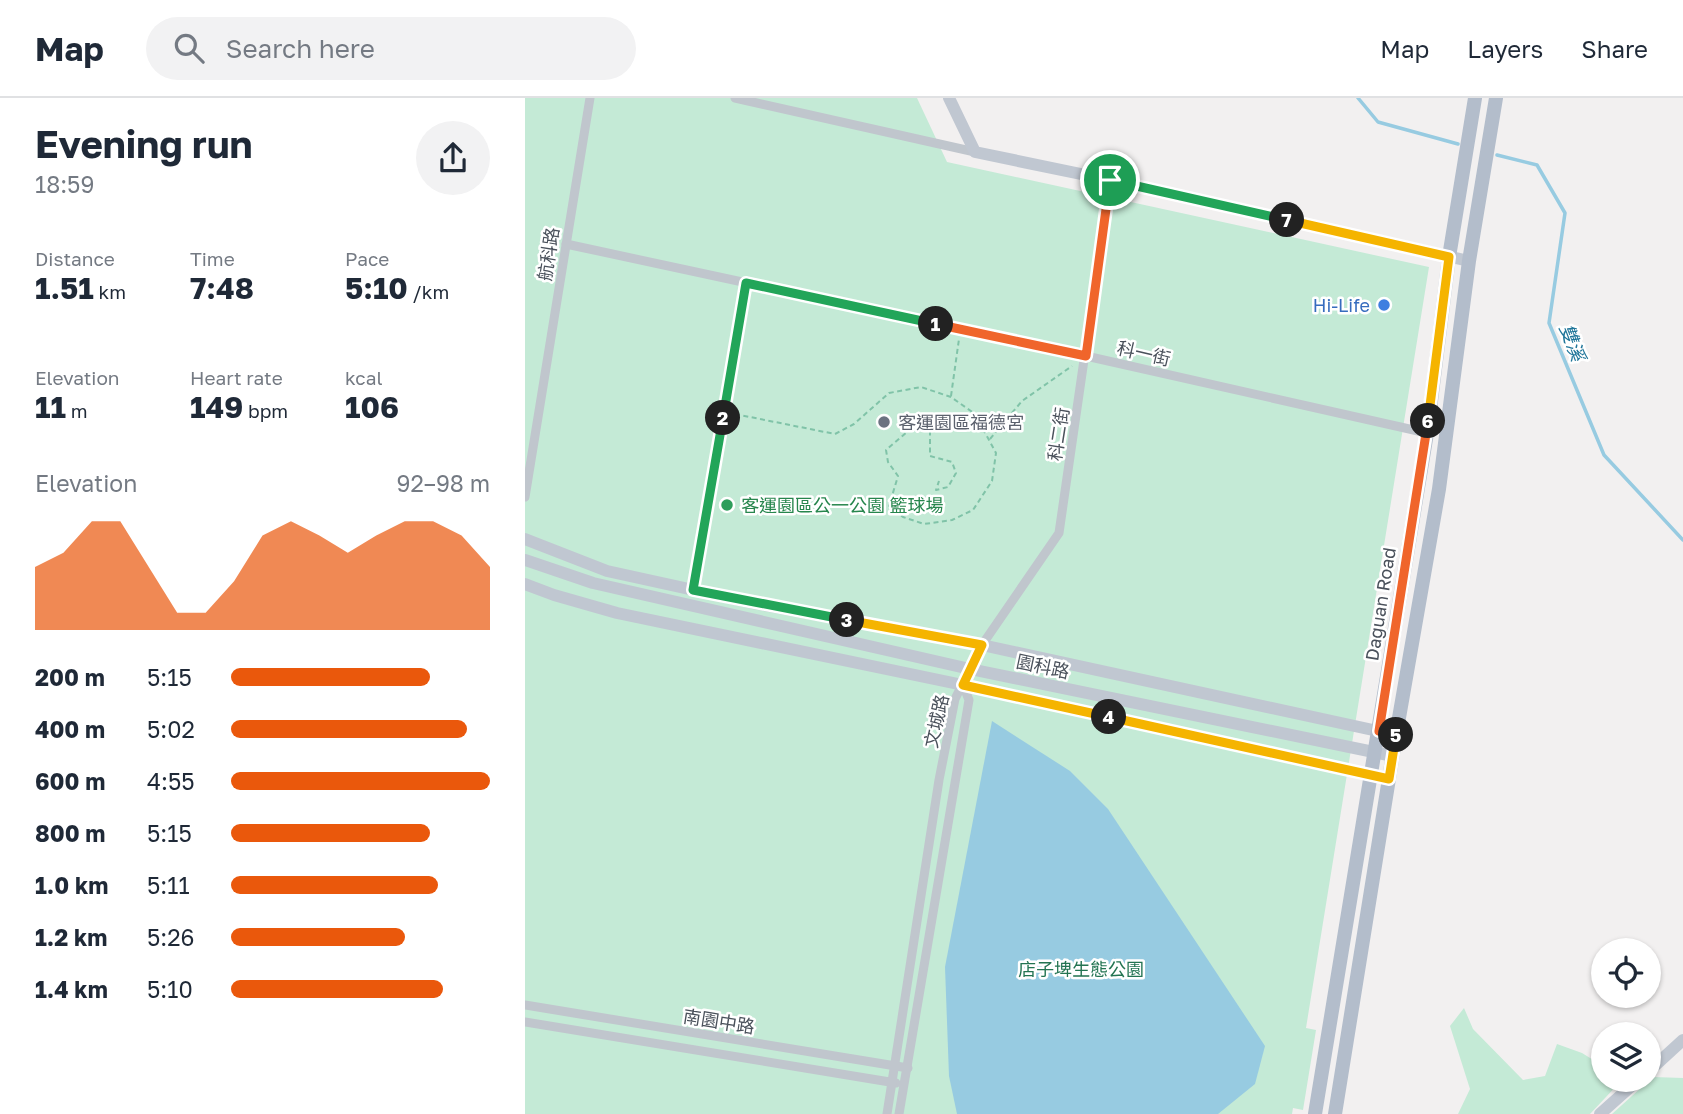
<!DOCTYPE html>
<html lang="en">
<head>
<meta charset="utf-8">
<style>
	:root { --surface:#fff; --page:#f2f2f3; --text:#1f2937; --muted:#747a83; --line:#e0e1e3; --accent:#ea580c }
	body { margin:0; font-family:"Golos Text","Noto Sans TC",sans-serif; background:var(--page); color:var(--text); height:100vh; display:flex; flex-direction:column; font-size:26px; white-space:nowrap }
	* { box-sizing:border-box; margin:0 }
	p { font-size:23px; color:var(--muted) }
	.icon { flex:none; width:38px; height:38px; fill:none; stroke:currentColor; stroke-width:2; stroke-linecap:round; stroke-linejoin:round }
	.map { position:relative; flex:1; overflow:hidden }
	.drawer { display:flex; flex-direction:column; background:var(--surface); width:525px }
	.drawer>* { flex:none }
	.tools { position:absolute; left:1066px; top:840px; display:grid; gap:14px }
	.tools a { display:grid; place-items:center; width:70px; height:70px; border-radius:50%; background:var(--surface); box-shadow:0 2px 5px #0004; font-size:35px }
	.pin { position:absolute; display:grid; place-items:center; width:60px; height:60px; color:#fff; margin:-30px; border:4px solid #fff; border-radius:50%; box-shadow:0 2px 7px #0007 }
	.km { position:absolute; width:35px; height:35px; margin:-18px; border-radius:50%; background:#222; color:#fff; font-size:19px; line-height:35px; text-align:center }
	.round { display:grid; place-items:center; flex:none; width:74px; height:74px; border-radius:37px; background:var(--page) }
	.overview { display:flex; align-items:center; justify-content:space-between; height:119px; padding:0 35px }
	h1 { font-size:38px; font-weight:700; line-height:52px }
	.figures { display:grid; grid-template-columns:repeat(3,1fr); gap:10px; height:119px; padding:7px 35px }
	.figures div { display:grid; align-content:center }
	.figures b { font-size:30px; font-weight:700 }
	.figures small { font-size:19px; font-weight:400 }
	.figures p { font-size:19px }
	.chart { height:196px; padding:14px 35px }
	.chart p { display:flex; justify-content:space-between }
	.chart svg { width:100%; height:126px; margin-top:7px; fill:var(--accent); opacity:.7 }
	ul { padding:0 35px; list-style:none; font-size:23px }
	li { display:grid; grid-template-columns:112px 84px 1fr; align-items:center; height:52px }
	li i { height:18px; border-radius:9px; background:var(--accent) }
	header { display:flex; align-items:center; gap:42px; box-sizing:border-box; height:98px; padding:0 35px; background:var(--surface); border-bottom:2px solid var(--line) }
	header strong { font-size:33px }
	nav { display:flex; gap:38px; margin-inline-start:auto; font-size:24px }
	.search { width:490px; height:63px; background:var(--page); display:flex; align-items:center; gap:18px; box-sizing:border-box; padding:0 24px; border-radius:38px; color:var(--muted); font-size:26px }
	main { display:flex; flex:1; min-height:0 }
	.map>svg:first-child { display:block }
	.green { fill:#c4ead6 }
	.water { fill:#97cbe1 }
	.lines { fill:none; stroke-linecap:round; stroke-linejoin:round }
	.stream { stroke:#97cbe1; stroke-width:3.5 }
	.path { stroke:#80c3a8; stroke-width:2; stroke-dasharray:5 3.5; stroke-linecap:butt }
	.street { stroke:#c0c6cd; stroke-width:9 }
	.secondary { stroke:#c0c7d1; stroke-width:12 }
	.primary { stroke:#b3bdcb; stroke-width:14 }
	.split-1-casing { stroke:#fff; stroke-width:14 }
	.split-2-casing { stroke:#fff; stroke-width:14 }
	.split-3-casing { stroke:#fff; stroke-width:14 }
	.split-4-casing { stroke:#fff; stroke-width:14 }
	.split-5-casing { stroke:#fff; stroke-width:14 }
	.split-6-casing { stroke:#fff; stroke-width:14 }
	.split-7-casing { stroke:#fff; stroke-width:14 }
	.split-8-casing { stroke:#fff; stroke-width:14 }
	.split-1 { stroke:#f0652b; stroke-width:9 }
	.split-2 { stroke:#22a559; stroke-width:9 }
	.split-3 { stroke:#22a559; stroke-width:9 }
	.split-4 { stroke:#f5b400; stroke-width:9 }
	.split-5 { stroke:#f5b400; stroke-width:9 }
	.split-6 { stroke:#f0652b; stroke-width:9 }
	.split-7 { stroke:#f5b400; stroke-width:9 }
	.split-8 { stroke:#22a559; stroke-width:9 }
	.shop-dot { fill:#3f7fe0; stroke:#fff; stroke-width:2.5 }
	.worship-dot { fill:#6b7280; stroke:#fff; stroke-width:2.5 }
	.leisure-dot { fill:#2e9e5b; stroke:#fff; stroke-width:2.5 }
	.labels { text-anchor:middle; dominant-baseline:central; stroke-width:5; stroke-linejoin:round; paint-order:stroke }
	.street-label { font-size:18px; fill:#4a515b; stroke:#fff }
	.shop-label { font-size:18px; fill:#366cbe; stroke:#fff; text-anchor:end }
	.worship-label { font-size:18px; fill:#5b616d; stroke:#fff; text-anchor:start }
	.leisure-label { font-size:18px; fill:#27864d; stroke:#fff; text-anchor:start }
	.park-label { font-size:18px; fill:#237452; stroke:#fff }
	.water-label { font-size:19px; font-style:italic; fill:#1f7599; stroke:#fff }
</style>
</head>
<body>
<header>
<strong>Map</strong>
<div class="search"><svg class="icon" aria-label="search" viewBox="0 0 24 24"><circle cx="10" cy="10" r="6"/><path d="M15 15l6 6"/></svg>Search here</div>
<nav><a>Map</a><a>Layers</a><a>Share</a></nav>
</header>
<main>
<section class="drawer">
<div class="overview"><div><h1>Evening run</h1><p>18:59</p></div><a class="round"><svg class="icon" aria-label="share" viewBox="0 0 24 24"><path d="M12 15V3M7 8l5-5 5 5M5 13v7h14v-7"/></svg></a></div>
<div class="figures">
<div><p>Distance</p><b>1.51<small> km</small></b></div>
<div><p>Time</p><b>7:48</b></div>
<div><p>Pace</p><b>5:10<small> /km</small></b></div>
</div>
<div class="figures">
<div><p>Elevation</p><b>11<small> m</small></b></div>
<div><p>Heart rate</p><b>149<small> bpm</small></b></div>
<div><p>kcal</p><b>106</b></div>
</div>
<div class="chart"><p><span>Elevation</span>92–98 m</p>
<svg viewBox="0 0 160 44" preserveAspectRatio="none"><path d="M0 44V22L10 17L20 6L30 6L40 22L50 38L60 38L70 27L80 11L90 6L100 11L110 17L120 11L130 6L140 6L150 11L160 22V44z"/></svg>
</div>
<ul>
<li><b>200 m</b>5:15<i style="width:77%"></i></li>
<li><b>400 m</b>5:02<i style="width:91%"></i></li>
<li><b>600 m</b>4:55<i style="width:100%"></i></li>
<li><b>800 m</b>5:15<i style="width:77%"></i></li>
<li><b>1.0 km</b>5:11<i style="width:80%"></i></li>
<li><b>1.2 km</b>5:26<i style="width:67%"></i></li>
<li><b>1.4 km</b>5:10<i style="width:82%"></i></li>
</ul>
</section>
<div class="map">
<svg width="1158" height="1016" viewBox="0 0 1158 1016">
	<rect width="100%" height="100%" fill="#f2f0f0"/>
	<!-- green -->
	<g class="green">
		<path d="M0,0h392l30,64 482,105 -123,761 10,2 -13,80 -10,-2 -1,6h-767z"/>
		<path d="M939,910l9,21 50,51 22,-4 12,-32 25,9 21,13v14h19l-32,34h-132l12,-25 -20,-63z"/>
		<path d="M1128,979l30,1v36h-71z"/>
	</g>
	<!-- water -->
	<path class="water" d="M467,623l78,50 38,38 157,237 -10,38 -37,30h-261l-8,-38 -4,-109z"/>
	<g class="lines">
		<!-- stream -->
		<g class="stream">
			<path d="M833,0l20,24 80,22"/>
			<path d="M972,57l40,10 28,48 -16,110 55,132 79,85"/>
		</g>
		<!-- path -->
		<g class="path">
			<path d="M426,298l8,-57"/>
			<path d="M210,316l100,20 19,-10 35,-31 32,-6 30,10 24,17 21,39 -4,28 -19,29 -21,10 -28,4 -21,-7 -14,-11 9,-30 -10,-14 -2,-12 28,-24 16,3v27l22,6 4,11 -8,14 -12,3 3,-9"/>
			<path d="M465,341l32,-38 50,-35"/>
		</g>
		<!-- street -->
		<g class="street">
			<path d="M210,0l240,54"/>
			<path d="M41,146l520,112 341,77"/>
			<path d="M0,399l65,-399"/>
			<path d="M168,492l53,-307"/>
			<path d="M0,907l383,63"/>
			<path d="M0,924l371,61"/>
			<path d="M362,1016l52,-334 16,-81 27,-54 77,-112 51,-353"/>
			<path d="M374,1016l70,-414 -6,-15"/>
		</g>
		<!-- secondary -->
		<g class="secondary">
			<path d="M424,0l26,54 135,28 359,81"/>
			<path d="M0,441l82,32 146,32 229,42 414,90"/>
			<path d="M0,462l68,23 377,86 423,87"/>
			<path d="M0,486l29,11 63,18 346,72 426,94"/>
			<path d="M1124,973l34,-31"/>
			<path d="M1075,1016l38,-34"/>
		</g>
		<!-- primary -->
		<g class="primary">
			<path d="M790,1016l112,-681 22,-176 26,-159"/>
			<path d="M810,1016l61,-379 43,-246 30,-228 27,-163"/>
		</g>
	</g>
	<g class="lines">
		<defs>
			<path id="split-1" d="M411,226l150,32 24,-176"/>
			<path id="split-2" d="M198,320l23,-135 190,41"/>
			<path id="split-3" d="M198,320l-30,172 154,30"/>
			<path id="split-4" d="M322,522l135,25 -19,40 146,32"/>
			<path id="split-5" d="M584,619l280,62 7,-44"/>
			<path id="split-6" d="M871,637l-17,-4 49,-310"/>
			<path id="split-7" d="M762,122l162,37 -21,164"/>
			<path id="split-8" d="M585,82l177,40"/>
		</defs>
		<!-- split-1 casing -->
		<use href="#split-1" class="split-1-casing"/>
		<!-- split-2 casing -->
		<use href="#split-2" class="split-2-casing"/>
		<!-- split-3 casing -->
		<use href="#split-3" class="split-3-casing"/>
		<!-- split-4 casing -->
		<use href="#split-4" class="split-4-casing"/>
		<!-- split-5 casing -->
		<use href="#split-5" class="split-5-casing"/>
		<!-- split-6 casing -->
		<use href="#split-6" class="split-6-casing"/>
		<!-- split-7 casing -->
		<use href="#split-7" class="split-7-casing"/>
		<!-- split-8 casing -->
		<use href="#split-8" class="split-8-casing"/>
		<!-- split-1 -->
		<use href="#split-1" class="split-1"/>
		<!-- split-2 -->
		<use href="#split-2" class="split-2"/>
		<!-- split-3 -->
		<use href="#split-3" class="split-3"/>
		<!-- split-4 -->
		<use href="#split-4" class="split-4"/>
		<!-- split-5 -->
		<use href="#split-5" class="split-5"/>
		<!-- split-6 -->
		<use href="#split-6" class="split-6"/>
		<!-- split-7 -->
		<use href="#split-7" class="split-7"/>
		<!-- split-8 -->
		<use href="#split-8" class="split-8"/>
	</g>
	<!-- markers -->
	<circle class="shop-dot" cx="859" cy="207" r="7"/>
	<circle class="worship-dot" cx="359" cy="324" r="7"/>
	<circle class="leisure-dot" cx="202" cy="407" r="7"/>
	<g class="labels">
		<!-- street labels -->
		<g class="street-label">
			<text transform="translate(23 156) rotate(-81)">航科路</text>
			<text transform="translate(619 255) rotate(13)">科一街</text>
			<text transform="translate(533 336) rotate(-81)">科二街</text>
			<text transform="translate(855 506) rotate(-81)">Daguan Road</text>
			<text transform="translate(518 568) rotate(12)">園科路</text>
			<text transform="translate(411 623) rotate(-77)">文城路</text>
			<text transform="translate(194 923) rotate(9)">南園中路</text>
		</g>
		<!-- shop labels -->
		<g class="shop-label">
			<text x="845" y="207">Hi-Life</text>
		</g>
		<!-- worship labels -->
		<g class="worship-label">
			<text x="373" y="324">客運園區福德宮</text>
		</g>
		<!-- leisure labels -->
		<g class="leisure-label">
			<text x="216" y="407">客運園區公一公園 籃球場</text>
		</g>
		<!-- park labels -->
		<g class="park-label">
			<text x="556" y="871">店子埤生態公園</text>
		</g>
		<!-- water labels -->
		<g class="water-label">
			<text transform="translate(1048 244) rotate(69)">雙溪</text>
		</g>
	</g>
</svg>
<div class="tools">
<a><svg class="icon" aria-label="locate" viewBox="0 0 24 24"><circle cx="12" cy="12" r="6"/><path d="M12 2v4M12 18v4M2 12h4M18 12h4"/></svg></a>
<a><svg class="icon" aria-label="layers" viewBox="0 0 24 24"><path d="M12 4l9 5-9 5-9-5zM3 14l9 5 9-5"/></svg></a>
</div>
<div class="pin" style="left:585px;top:82px;background:#1e9e55"><svg class="icon" aria-label="arrive" viewBox="0 0 24 24"><path d="M6 21V4h12l-3 4 3 4H6"/></svg></div>
<b class="km" style="left:411px;top:226px">1</b>
<b class="km" style="left:198px;top:320px">2</b>
<b class="km" style="left:322px;top:522px">3</b>
<b class="km" style="left:584px;top:619px">4</b>
<b class="km" style="left:871px;top:637px">5</b>
<b class="km" style="left:903px;top:323px">6</b>
<b class="km" style="left:762px;top:122px">7</b>
</div>
</main>
</body>
</html>
